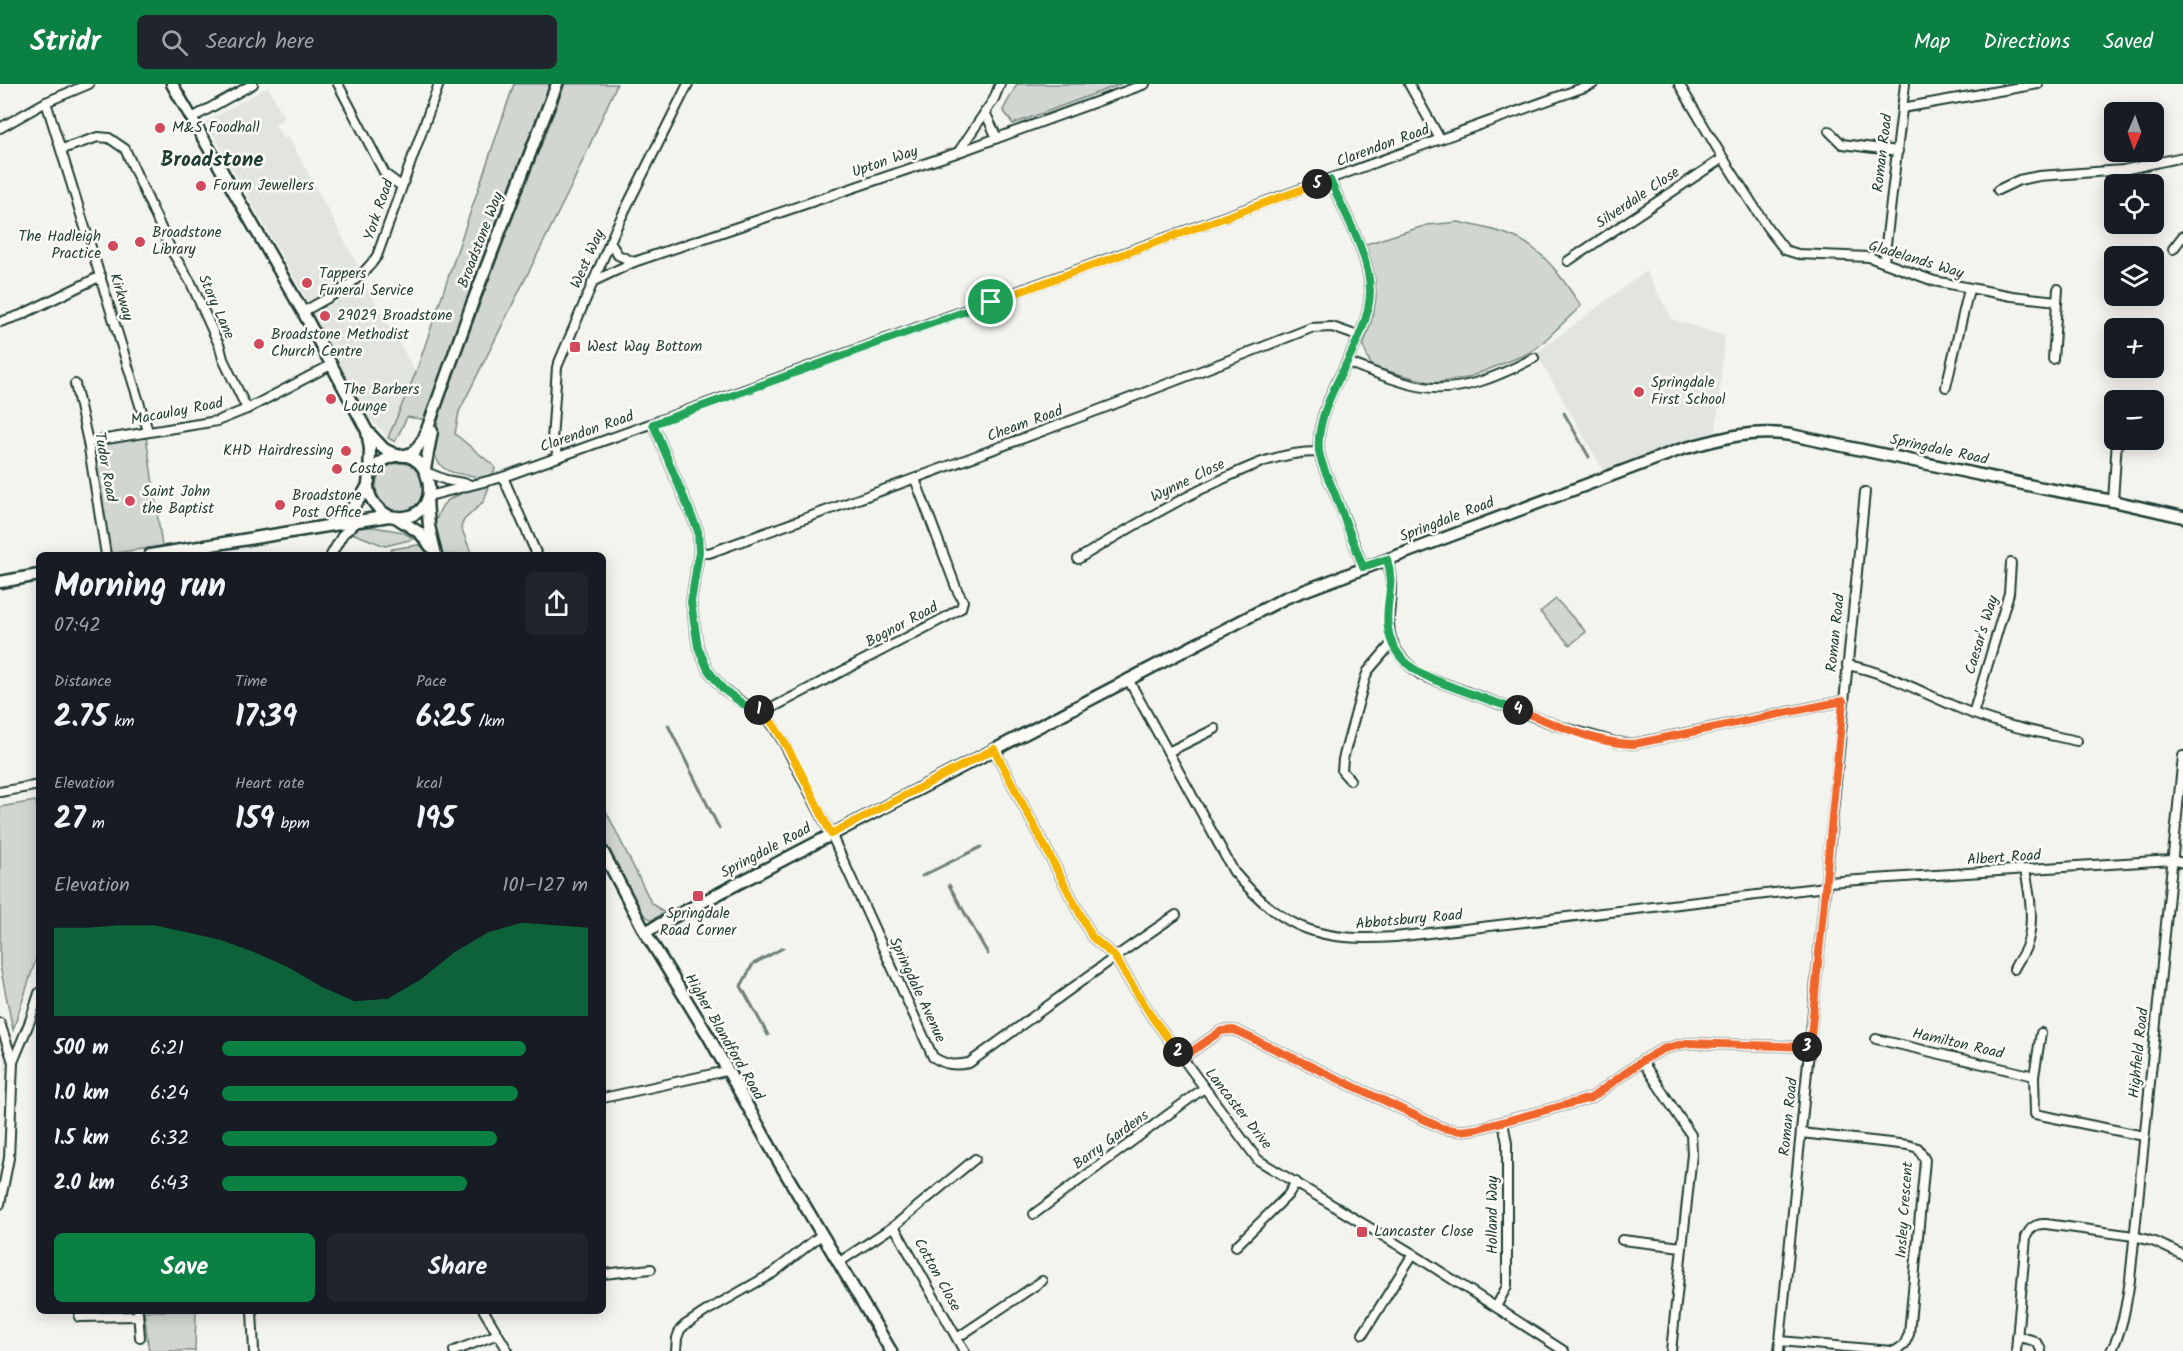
<!DOCTYPE html>
<html lang="en">
<head>
<meta charset="utf-8">
<style>
	:root { --surface:#171b24; --page:#20242c; --text:#f1f3f6; --muted:#9ea1a6; --accent:#0b8043 }
	body { margin:0; font-family:Kalam,sans-serif; background:var(--page); color:var(--text); height:100vh; display:flex; flex-direction:column; font-size:22px; white-space:nowrap }
	* { box-sizing:border-box; margin:0 }
	p { font-size:20px; color:var(--muted) }
	.icon { flex:none; width:33px; height:33px; fill:none; stroke:currentColor; stroke-width:2; stroke-linecap:round; stroke-linejoin:round }
	.map { position:relative; flex:1; overflow:hidden }
	.drawer { position:absolute; left:36px; top:468px; width:570px; height:762px; display:flex; flex-direction:column; background:var(--surface); border-radius:9px; box-shadow:0 3px 15px #0003 }
	.drawer>* { flex:none }
	.needle { width:39px; rotate:182deg }
	.buttons { position:absolute; left:2104px; top:18px; display:grid; gap:12px }
	.buttons a { display:grid; place-items:center; width:60px; height:60px; border-radius:9px; background:var(--surface); box-shadow:0 3px 15px #0003; font-size:30px }
	.pin { position:absolute; display:grid; place-items:center; width:51px; height:51px; color:#fff; margin:-26px; border:3px solid #fff; border-radius:50%; box-shadow:0 2px 6px #0007 }
	.km { position:absolute; width:30px; height:30px; margin:-15px; border-radius:50%; background:#222; color:#fff; font-size:16px; line-height:30px; text-align:center }
	.round { display:grid; place-items:center; flex:none; width:63px; height:63px; border-radius:9px; background:var(--page) }
	.headline { display:flex; align-items:center; justify-content:space-between; height:102px; padding:0 18px }
	h1 { font-size:33px; font-weight:600; line-height:45px }
	.metrics { display:grid; grid-template-columns:repeat(3,1fr); gap:9px; height:102px; padding:6px 18px }
	.metrics div { display:grid; align-content:center }
	.metrics b { font-size:30px; font-weight:600 }
	.metrics small { font-size:16px; font-weight:400 }
	.metrics p { font-size:16px }
	.chart { height:168px; padding:12px 18px }
	.chart p { display:flex; justify-content:space-between }
	.chart svg { width:100%; height:108px; margin-top:6px; fill:var(--accent); opacity:.7 }
	.action { display:flex; gap:12px; margin-top:auto; padding:12px 18px }
	.action a { flex:1; height:69px; border-radius:9px; background:var(--accent); color:#fff; font-size:24px; font-weight:600; line-height:69px; text-align:center }
	.action a+a { background:var(--page); color:var(--text) }
	ul { padding:0 18px; list-style:none; font-size:20px }
	li { display:grid; grid-template-columns:96px 72px 1fr; align-items:center; height:45px }
	li i { height:15px; border-radius:8px; background:var(--accent) }
	header { display:flex; align-items:center; gap:36px; box-sizing:border-box; height:84px; padding:0 30px; background:var(--accent); color:#fff }
	header strong { font-size:28px }
	nav { display:flex; gap:33px; margin-inline-start:auto; font-size:21px }
	.search { width:420px; height:54px; background:var(--page); display:flex; align-items:center; gap:15px; box-sizing:border-box; padding:0 21px; border-radius:9px; color:var(--muted); font-size:22px }
	.map>svg:first-child { display:block }
	.built { fill:#e2e5df }
	.green { fill:#d1d6d1; stroke:#788a82; stroke-width:1.5 }
	.lines { fill:none; stroke-linecap:round; stroke-linejoin:round }
	.stream { stroke:#6e8179; stroke-width:3 }
	.street-casing { stroke:#1f3d34; stroke-width:12 }
	.secondary-casing { stroke:#1f3d34; stroke-width:15 }
	.street { stroke:#fdfcf7; stroke-width:8 }
	.secondary { stroke:#fdfcf7; stroke-width:10 }
	.split-1-casing { stroke:#fff; stroke-width:12 }
	.split-2-casing { stroke:#fff; stroke-width:12 }
	.split-3-casing { stroke:#fff; stroke-width:12 }
	.split-4-casing { stroke:#fff; stroke-width:12 }
	.split-5-casing { stroke:#fff; stroke-width:12 }
	.split-6-casing { stroke:#fff; stroke-width:12 }
	.split-1 { stroke:#22a559; stroke-width:8 }
	.split-2 { stroke:#f5b400; stroke-width:8 }
	.split-3 { stroke:#f0652b; stroke-width:8 }
	.split-4 { stroke:#f0652b; stroke-width:8 }
	.split-5 { stroke:#22a559; stroke-width:8 }
	.split-6 { stroke:#f5b400; stroke-width:8 }
	.poi-dot { fill:#d1495b; stroke:#fdfcf7; stroke-width:2 }
	.labels { text-anchor:middle; dominant-baseline:central; stroke-width:5; stroke-linejoin:round; paint-order:stroke }
	.poi-label { font-size:15px; fill:#1f3d34; stroke:#fdfcf7; text-anchor:start }
	.street-label { font-size:15px; fill:#1f3d34; stroke:#fdfcf7 }
	.district-label { font-size:21px; font-weight:bold; fill:#1f3d34; stroke:#fdfcf7 }
</style>
</head>
<body>
<header>
<strong>Stridr</strong>
<div class="search"><svg class="icon" aria-label="search" viewBox="0 0 24 24"><circle cx="10" cy="10" r="6"/><path d="M15 15l6 6"/></svg>Search here</div>
<nav><a>Map</a><a>Directions</a><a>Saved</a></nav>
</header>
<div class="map">
<svg width="2183" height="1267" viewBox="0 0 2183 1267">
	<rect width="100%" height="100%" fill="#f4f4ef"/>
	<filter id="ink" filterUnits="userSpaceOnUse"><feTurbulence type="fractalNoise" baseFrequency=".0167" numOctaves="2"/><feDisplacementMap in="SourceGraphic" scale="12" xChannelSelector="R" yChannelSelector="G"/><feConvolveMatrix kernelMatrix="1 2 1 2 8 2 1 2 1" color-interpolation-filters="sRGB"/></filter>
	<g filter="url(#ink)">
		<!-- built -->
		<g class="built">
			<path d="M268,3l17,31 -10,7 9,14 4,-3 70,129 -11,12 -13,10 -13,9 -14,5 -101,-179z"/>
			<path d="M1646,187l26,48 53,17 -9,95 -113,39 -67,-117z"/>
			<path d="M366,202l50,86 -28,66 -18,-19 -57,-105z"/>
		</g>
		<!-- green -->
		<g class="green">
			<path d="M514,0h36l-40,102 -83,234 -20,-3 -12,25 -7,-4 28,-66z"/>
			<path d="M565,0h52l-47,105 -111,223 -4,22 39,32 1,3 -11,32 -20,19 -3,7 11,28h-84l4,-6 26,-4 15,-11c7,-35 11,-33 42,-46l-1,-12c-16,-2 -36,-3 -39,-23 -4,-26 18,-75 27,-101 33,-90 68,-179 103,-268z"/>
			<path d="M1017,0h104l-108,40 -10,-14z"/>
			<path d="M1459,138c24,6 54,10 74,26 20,15 34,38 48,58l-43,41 -11,7 -60,24 -34,5 -61,-16 -9,-21c15,-40 19,-61 0,-101l64,-20z"/>
			<path d="M146,352l16,110 -53,8 -16,-105 4,-5z"/>
			<circle cx="400" cy="403" r="24"/>
			<path d="M374,443l29,5 11,7 -29,7 -33,-13 7,-5z"/>
			<path d="M1556,515l30,33 -16,13 -30,-33z"/>
			<path d="M35,717l4,8v141l-26,80 -13,-64v-159z"/>
			<path d="M603,721l48,97 13,11 -12,7 -12,-8 -37,-70z"/>
			<path d="M144,1227h52l-1,40h-46z"/>
		</g>
		<g class="lines">
			<!-- stream -->
			<g class="stream">
				<path d="M1564,329l25,44"/>
				<path d="M668,641l51,103"/>
				<path d="M922,792l59,-29"/>
				<path d="M949,801l39,69"/>
				<path d="M768,951l-27,-49 12,-22 30,-16"/>
			</g>
			<defs>
				<g id="street">
					<path d="M338,0l47,90 16,12"/>
					<path d="M1409,0l31,55"/>
					<path d="M1679,0l44,74 44,69 18,23 13,4 71,3 65,24 78,15 45,5"/>
					<path d="M46,18l102,329"/>
					<path d="M1902,24l136,-24"/>
					<path d="M985,28l12,26"/>
					<path d="M192,34l61,-34"/>
					<path d="M0,44l46,-26 43,-18"/>
					<path d="M1829,47l13,13 56,7"/>
					<path d="M62,65l36,-12 11,1 16,11 46,101 20,33 29,64 3,12 24,50"/>
					<path d="M959,67l35,-52 6,-15"/>
					<path d="M1330,96c14,32 40,76 40,111 0,54 -56,105 -51,160 2,15 11,30 16,43 10,25 19,49 28,73"/>
					<path d="M1998,106l21,-10 20,-4 84,-6 60,-13"/>
					<path d="M610,158l8,13 16,7"/>
					<path d="M2173,165l10,-13"/>
					<path d="M1568,177l155,-103"/>
					<path d="M1884,177l21,-177"/>
					<path d="M592,198l42,-20 325,-110 186,-68"/>
					<path d="M303,228c29,-17 54,-27 74,-56l62,-172"/>
					<path d="M0,238l21,-7 80,-39"/>
					<path d="M2053,275l5,-70"/>
					<path d="M1347,278c23,9 47,19 71,24 40,9 81,-10 116,-28"/>
					<path d="M75,300l13,58 18,113"/>
					<path d="M1946,303l23,-98"/>
					<path d="M653,340l45,107 1,21 -8,50 7,45 10,23 15,19 20,14 21,9 20,31 47,91 102,223c13,8 21,9 36,6 69,-49 136,-101 207,-148"/>
					<path d="M88,358l129,-21 30,-12 84,-44"/>
					<path d="M559,372l-7,-16 5,-73 59,-139 72,-144"/>
					<path d="M426,388l20,8 22,4"/>
					<path d="M503,393l34,78"/>
					<path d="M429,412l74,-19 1090,-393"/>
					<path d="M2113,417l4,-61"/>
					<path d="M699,468l10,1c201,-72 402,-146 602,-225l21,-1 26,9"/>
					<path d="M331,471l12,-21 13,-11"/>
					<path d="M1078,475c41,-25 82,-49 124,-70 40,-19 72,-37 117,-37"/>
					<path d="M1387,475c15,49 -21,76 34,116l138,51 56,16 18,2 210,-43"/>
					<path d="M1847,581c44,8 82,32 124,48 33,13 71,20 106,28"/>
					<path d="M1128,595l106,193c50,58 85,70 161,65l431,-50"/>
					<path d="M764,628l182,-95 15,-9 2,-7 -6,-11 -42,-111"/>
					<path d="M1973,630l36,-121 2,-30"/>
					<path d="M994,665l98,188 22,19 38,61 106,143 155,94 151,97"/>
					<path d="M1168,668l47,-23"/>
					<path d="M1350,696l-8,-9 1,-12 22,-80 3,-8 25,-29"/>
					<path d="M0,708l39,-7"/>
					<path d="M1827,798l345,-22 11,3"/>
					<path d="M2014,885c3,-7 9,-14 12,-22 9,-23 4,-53 -1,-77"/>
					<path d="M0,939l13,39 -4,96 -9,46"/>
					<path d="M1876,955l158,37 1,38 109,22"/>
					<path d="M1182,974l39,-27 13,-1 208,98 17,3 17,-2 115,-31 51,-37 21,-12 24,-6 123,4"/>
					<path d="M1642,977l49,74 1,19 -21,197"/>
					<path d="M13,978l17,-41 9,-28"/>
					<path d="M2034,992l7,-43"/>
					<path d="M603,1014l123,-27"/>
					<path d="M1801,1049l107,12 10,3 7,12 -16,174 -5,11 -9,6"/>
					<path d="M1034,1130l170,-126"/>
					<path d="M894,1142l70,125"/>
					<path d="M1622,1156l60,7"/>
					<path d="M1236,1162l52,-51 8,-13"/>
					<path d="M838,1179l56,-37 81,-67"/>
					<path d="M603,1190l48,-5"/>
					<path d="M1496,1223l11,-21v-143l-4,-21"/>
					<path d="M252,1227l2,40"/>
					<path d="M484,1227l24,40"/>
					<path d="M138,1228l2,25"/>
					<path d="M79,1233l59,-1"/>
					<path d="M1363,1250l50,-80"/>
					<path d="M2017,1253c10,2 22,2 24,14"/>
					<path d="M957,1254l85,-57"/>
					<path d="M1780,1257l111,10"/>
					<path d="M454,1267l44,-17"/>
					<path d="M676,1267l1,-13 3,-8 5,-5 23,-15 65,-37 48,-38"/>
					<path d="M1779,1267l86,-859"/>
					<path d="M2016,1267l10,-114c4,-9 9,-14 20,-13l88,12 21,6 28,13"/>
					<path d="M2111,1267c12,-22 15,-46 19,-71l53,-524"/>
				</g>
				<g id="secondary">
					<path d="M172,0l131,228 64,119 3,18 -1,32"/>
					<path d="M369,349l15,16 14,7"/>
					<path d="M403,372l11,-4 10,-14 48,-134 85,-220"/>
					<path d="M425,385l7,-38"/>
					<path d="M427,416l2,26 7,29"/>
					<path d="M397,434l23,15 11,14"/>
					<path d="M330,439c17,-8 30,-22 38,-38"/>
					<path d="M150,471l239,-39c64,13 43,-85 -6,-55 -25,15 -16,43 6,55"/>
					<path d="M0,498l39,-7"/>
					<path d="M603,768l42,80 64,105 67,120 115,194"/>
					<path d="M645,848l640,-334 394,-148c40,-11 70,-21 112,-15l251,53 71,13 70,16"/>
				</g>
			</defs>
			<!-- street casing -->
			<use href="#street" class="street-casing"/>
			<!-- secondary casing -->
			<use href="#secondary" class="secondary-casing"/>
			<!-- street -->
			<use href="#street" class="street"/>
			<!-- secondary -->
			<use href="#secondary" class="secondary"/>
		</g>
	</g>
	<g class="lines" filter="url(#ink)">
		<defs>
			<path id="split-1" d="M759,626l-16,-6 -20,-15 -15,-19 -10,-23 -7,-45 8,-50 -1,-21 -45,-107 338,-122"/>
			<path id="split-2" d="M759,626c18,7 61,102 72,124l163,-85 98,188 22,19 38,61 26,35"/>
			<path id="split-3" d="M1178,968l4,6 39,-27 13,-1 208,98 18,3 16,-2 115,-31 51,-37 21,-12 24,-6 120,4"/>
			<path id="split-4" d="M1518,626c35,13 78,34 116,34l209,-43 -33,346h-3"/>
			<path id="split-5" d="M1317,100l13,-4c14,32 40,76 40,111 0,53 -56,107 -51,160 2,15 11,30 16,43 9,25 19,49 28,73l24,-8c9,28 -3,44 1,69 6,40 41,50 73,62 19,7 38,14 57,20"/>
			<path id="split-6" d="M991,218l326,-118"/>
		</defs>
		<!-- split-1 casing -->
		<use href="#split-1" class="split-1-casing"/>
		<!-- split-2 casing -->
		<use href="#split-2" class="split-2-casing"/>
		<!-- split-3 casing -->
		<use href="#split-3" class="split-3-casing"/>
		<!-- split-4 casing -->
		<use href="#split-4" class="split-4-casing"/>
		<!-- split-5 casing -->
		<use href="#split-5" class="split-5-casing"/>
		<!-- split-6 casing -->
		<use href="#split-6" class="split-6-casing"/>
		<!-- split-1 -->
		<use href="#split-1" class="split-1"/>
		<!-- split-2 -->
		<use href="#split-2" class="split-2"/>
		<!-- split-3 -->
		<use href="#split-3" class="split-3"/>
		<!-- split-4 -->
		<use href="#split-4" class="split-4"/>
		<!-- split-5 -->
		<use href="#split-5" class="split-5"/>
		<!-- split-6 -->
		<use href="#split-6" class="split-6"/>
	</g>
	<!-- markers -->
	<g class="poi-dot">
		<circle cx="160" cy="44" r="6"/>
		<circle cx="201" cy="102" r="6"/>
		<circle cx="140" cy="158" r="6"/>
		<circle cx="113" cy="162" r="6"/>
		<circle cx="307" cy="199" r="6"/>
		<circle cx="325" cy="232" r="6"/>
		<circle cx="259" cy="260" r="6"/>
		<rect x="569" y="257" width="12" height="12" rx="3"/>
		<circle cx="1639" cy="308" r="6"/>
		<circle cx="331" cy="315" r="6"/>
		<circle cx="346" cy="367" r="6"/>
		<circle cx="337" cy="385" r="6"/>
		<circle cx="130" cy="417" r="6"/>
		<circle cx="280" cy="421" r="6"/>
		<rect x="692" y="806" width="12" height="12" rx="3"/>
		<rect x="1356" y="1142" width="12" height="12" rx="3"/>
	</g>
	<g class="labels">
		<!-- poi labels -->
		<g class="poi-label">
			<text x="172" y="44">M&amp;S Foodhall</text>
			<text x="213" y="102">Forum Jewellers</text>
			<text x="152" y="149">Broadstone<tspan x="152" dy="17">Library</tspan></text>
			<text x="101" y="153" text-anchor="end">The Hadleigh<tspan x="101" dy="17">Practice</tspan></text>
			<text x="319" y="190">Tappers<tspan x="319" dy="17">Funeral Service</tspan></text>
			<text x="337" y="232">29029 Broadstone</text>
			<text x="271" y="251">Broadstone Methodist<tspan x="271" dy="17">Church Centre</tspan></text>
			<text x="587" y="263">West Way Bottom</text>
			<text x="1651" y="299">Springdale<tspan x="1651" dy="17">First School</tspan></text>
			<text x="343" y="306">The Barbers<tspan x="343" dy="17">Lounge</tspan></text>
			<text x="334" y="367" text-anchor="end">KHD Hairdressing</text>
			<text x="349" y="385">Costa</text>
			<text x="142" y="408">Saint John<tspan x="142" dy="17">the Baptist</tspan></text>
			<text x="292" y="412">Broadstone<tspan x="292" dy="17">Post Office</tspan></text>
			<text x="698" y="830" text-anchor="middle">Springdale<tspan x="698" dy="17">Road Corner</tspan></text>
			<text x="1374" y="1148">Lancaster Close</text>
		</g>
		<!-- street labels -->
		<g class="street-label">
			<text transform="translate(1383 62) rotate(-20)">Clarendon Road</text>
			<text transform="translate(1883 69) rotate(-83)">Roman Road</text>
			<text transform="translate(885 78) rotate(-19)">Upton Way</text>
			<text transform="translate(1638 114) rotate(-34)">Silverdale Close</text>
			<text transform="translate(379 126) rotate(-71)">York Road</text>
			<text transform="translate(481 156) rotate(-69)">Broadstone Way</text>
			<text transform="translate(588 175) rotate(-66)">West Way</text>
			<text transform="translate(1916 176) rotate(17)">Gladelands Way</text>
			<text transform="translate(121 213) rotate(73)">Kirkway</text>
			<text transform="translate(216 223) rotate(66)">Story Lane</text>
			<text transform="translate(177 328) rotate(-11)">Macaulay Road</text>
			<text transform="translate(1025 340) rotate(-20)">Cheam Road</text>
			<text transform="translate(587 348) rotate(-19)">Clarendon Road</text>
			<text transform="translate(1939 366) rotate(12)">Springdale Road</text>
			<text transform="translate(105 383) rotate(80)">Tudor Road</text>
			<text transform="translate(1188 397) rotate(-26)">Wynne Close</text>
			<text transform="translate(1447 436) rotate(-21)">Springdale Road</text>
			<text transform="translate(902 541) rotate(-28)">Bognor Road</text>
			<text transform="translate(1836 549) rotate(-84)">Roman Road</text>
			<text transform="translate(1982 551) rotate(-73)">Caesar's Way</text>
			<text transform="translate(766 767) rotate(-28)">Springdale Road</text>
			<text transform="translate(2004 774) rotate(-4)">Albert Road</text>
			<text transform="translate(1409 836) rotate(-5)">Abbotsbury Road</text>
			<text transform="translate(917 906) rotate(65)">Springdale Avenue</text>
			<text transform="translate(724 953) rotate(60)">Higher Blandford Road</text>
			<text transform="translate(1958 960) rotate(13)">Hamilton Road</text>
			<text transform="translate(2139 969) rotate(-84)">Highfield Road</text>
			<text transform="translate(1238 1025) rotate(52)">Lancaster Drive</text>
			<text transform="translate(1789 1033) rotate(-84)">Roman Road</text>
			<text transform="translate(1111 1056) rotate(-36)">Barry Gardens</text>
			<text transform="translate(1905 1126) rotate(-86)">Insley Crescent</text>
			<text transform="translate(1493 1131) rotate(-90)">Holland Way</text>
			<text transform="translate(937 1191) rotate(61)">Cotton Close</text>
		</g>
		<!-- district labels -->
		<g class="district-label">
			<text x="212" y="76">Broadstone</text>
		</g>
	</g>
</svg>
<div class="buttons">
<a><svg class="needle" viewBox="-14 -14 28 28"><path d="M0-13l5 13h-10z" fill="#e53935"/><path d="M0 13l5-13h-10z" fill="#9ea1a6"/></svg></a>
<a><svg class="icon" aria-label="locate" viewBox="0 0 24 24"><circle cx="12" cy="12" r="6"/><path d="M12 2v4M12 18v4M2 12h4M18 12h4"/></svg></a>
<a><svg class="icon" aria-label="layers" viewBox="0 0 24 24"><path d="M12 4l9 5-9 5-9-5zM3 14l9 5 9-5"/></svg></a>
<a>+</a>
<a>−</a>
</div>
<div class="pin" style="left:991px;top:218px;background:#1e9e55"><svg class="icon" aria-label="arrive" viewBox="0 0 24 24"><path d="M6 21V4h12l-3 4 3 4H6"/></svg></div>
<b class="km" style="left:759px;top:626px">1</b>
<b class="km" style="left:1178px;top:968px">2</b>
<b class="km" style="left:1807px;top:963px">3</b>
<b class="km" style="left:1518px;top:626px">4</b>
<b class="km" style="left:1317px;top:100px">5</b>
<section class="drawer">
<div class="headline"><div><h1>Morning run</h1><p>07:42</p></div><a class="round"><svg class="icon" aria-label="share" viewBox="0 0 24 24"><path d="M12 15V3M7 8l5-5 5 5M5 13v7h14v-7"/></svg></a></div>
<div class="metrics">
<div><p>Distance</p><b>2.75<small> km</small></b></div>
<div><p>Time</p><b>17:39</b></div>
<div><p>Pace</p><b>6:25<small> /km</small></b></div>
</div>
<div class="metrics">
<div><p>Elevation</p><b>27<small> m</small></b></div>
<div><p>Heart rate</p><b>159<small> bpm</small></b></div>
<div><p>kcal</p><b>195</b></div>
</div>
<div class="chart"><p><span>Elevation</span>101–127 m</p>
<svg viewBox="0 0 160 44" preserveAspectRatio="none"><path d="M0 44V8L10 8L20 7L30 7L40 10L50 13L60 18L70 24L80 32L90 38L100 37L110 29L120 18L130 10L140 6L150 7L160 8V44z"/></svg>
</div>
<ul>
<li><b>500 m</b>6:21<i style="width:83%"></i></li>
<li><b>1.0 km</b>6:24<i style="width:81%"></i></li>
<li><b>1.5 km</b>6:32<i style="width:75%"></i></li>
<li><b>2.0 km</b>6:43<i style="width:67%"></i></li>
</ul>
<div class="action"><a>Save</a><a>Share</a></div>
</section>
</div>
</body>
</html>
